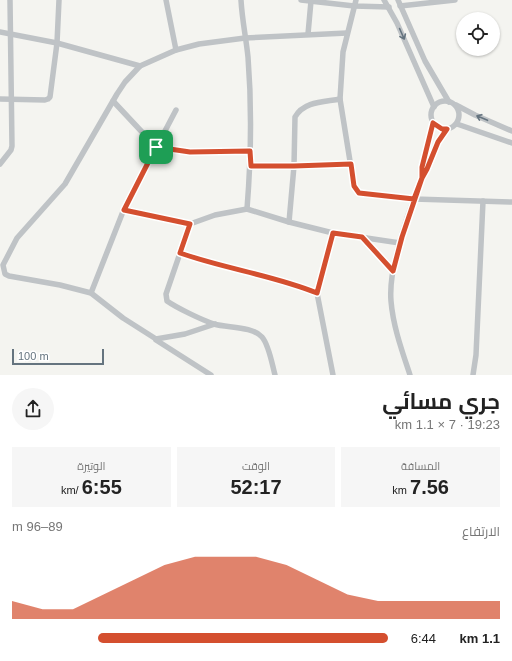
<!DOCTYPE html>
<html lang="ar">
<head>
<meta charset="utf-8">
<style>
	:root { --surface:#fff; --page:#f6f6f6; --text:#222; --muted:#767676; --accent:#d44f2f }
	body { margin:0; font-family:Arial,Cairo,sans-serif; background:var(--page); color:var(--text); direction:rtl; height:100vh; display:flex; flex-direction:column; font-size:15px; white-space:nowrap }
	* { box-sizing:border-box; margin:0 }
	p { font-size:13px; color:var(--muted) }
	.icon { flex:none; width:22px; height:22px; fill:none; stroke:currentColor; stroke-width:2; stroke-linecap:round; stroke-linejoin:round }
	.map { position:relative; height:375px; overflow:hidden; direction:ltr }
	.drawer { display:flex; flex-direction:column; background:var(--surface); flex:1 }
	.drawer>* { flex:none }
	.controls { position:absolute; left:456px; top:12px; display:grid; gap:8px }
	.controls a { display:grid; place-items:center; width:44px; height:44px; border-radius:50%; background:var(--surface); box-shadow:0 1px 3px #0004; font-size:20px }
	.scale { position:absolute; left:12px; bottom:10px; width:92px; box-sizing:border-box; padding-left:4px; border:2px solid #65747f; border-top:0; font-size:11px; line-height:14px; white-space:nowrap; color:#65747f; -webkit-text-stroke:3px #fff; paint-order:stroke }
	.pin { position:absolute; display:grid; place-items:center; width:34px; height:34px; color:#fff; margin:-17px; border-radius:8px; box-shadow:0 2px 6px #0006 }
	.round { display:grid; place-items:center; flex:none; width:42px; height:42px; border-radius:21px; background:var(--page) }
	.summary { display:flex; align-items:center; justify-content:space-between; height:68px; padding:0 12px }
	h1 { font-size:22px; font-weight:700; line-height:30px }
	.figures { display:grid; grid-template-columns:repeat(3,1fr); gap:6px; height:68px; padding:4px 12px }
	.figures div { display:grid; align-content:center; border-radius:0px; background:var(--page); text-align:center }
	.figures b { font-size:20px; font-weight:700 }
	.figures small { font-size:11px; font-weight:400 }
	.figures p { font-size:11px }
	.chart { height:112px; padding:8px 12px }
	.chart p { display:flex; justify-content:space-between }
	.chart svg { width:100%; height:72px; margin-top:4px; fill:var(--accent); opacity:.7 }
	ul { padding:0 12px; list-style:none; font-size:13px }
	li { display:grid; grid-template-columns:64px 48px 1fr; align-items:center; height:30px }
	li i { height:10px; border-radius:5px; background:var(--accent) }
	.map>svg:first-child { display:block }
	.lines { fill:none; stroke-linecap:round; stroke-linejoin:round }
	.path { stroke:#b9bbbd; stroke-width:1; stroke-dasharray:2 2; stroke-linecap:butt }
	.lane { stroke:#bfc3c6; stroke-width:2.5 }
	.street { stroke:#bfc3c6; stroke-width:5.5 }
	.oneway { stroke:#65747f }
	.route-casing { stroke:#fff; stroke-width:8 }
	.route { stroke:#d44f2f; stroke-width:5 }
</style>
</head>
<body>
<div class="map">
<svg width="512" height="375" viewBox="0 0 512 375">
	<rect width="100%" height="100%" fill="#f4f4f0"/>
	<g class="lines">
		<!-- path -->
		<path class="path" d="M369,245l19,21"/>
		<!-- lane -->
		<path class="lane" d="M157,147l33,5 60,-1"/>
		<!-- street -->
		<g class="street">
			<path d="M166,0l10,50"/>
			<path d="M241,0c1,19 5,38 7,57 4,51 3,102 -1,152"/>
			<path d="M301,0l53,6 35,1"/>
			<path d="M356,0l-13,52 -3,47 14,87 5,7 3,1 52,5 98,3"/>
			<path d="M384,0l13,23 37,84"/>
			<path d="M398,0l27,61 24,41"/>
			<path d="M400,6l55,-6"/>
			<path d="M0,32l57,11 83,23"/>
			<path d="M308,34l3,-33"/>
			<path d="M0,99l45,1 3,-1 2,-2 7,-54 2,-43"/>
			<path d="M113,101l43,46"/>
			<circle cx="445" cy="115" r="14"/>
			<path d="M456,105l19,10 37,16"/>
			<path d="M457,124l55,19"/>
			<path d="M0,164l11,-14 1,-4 -2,-146"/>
			<path d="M251,166h43l57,-2"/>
			<path d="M422,178v-11l11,-44"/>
			<path d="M124,209l66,15 25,-9 32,-6 42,13 44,11 67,10"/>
			<path d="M289,222l5,-56 1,-49c9,-16 29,-15 45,-18"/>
			<path d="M190,224l-24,70 1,7c10,7 35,19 47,23 14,4 38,2 48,13 7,8 10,27 13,38"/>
			<path d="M181,253c44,17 92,22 136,40l16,82"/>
			<path d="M91,293l33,-84 52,-99"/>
			<path d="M317,293l16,-60"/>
			<path d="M215,324l-30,10 -29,5 -33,-21 -32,-25 -31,-8 -51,-9 -4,-2 -2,-9 14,-27 48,-54 52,-90 8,-12 15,-16 36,-16 23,-6 46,-6 102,-5"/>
			<path d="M156,340l55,35"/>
			<path d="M410,375c-8,-24 -17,-49 -19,-74 -3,-35 20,-100 36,-131 4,-7 5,-16 8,-23 3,-7 8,-12 12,-18"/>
			<path d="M473,375l3,-20 7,-154"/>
		</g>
	</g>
	<!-- one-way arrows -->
	<defs><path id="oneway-shaft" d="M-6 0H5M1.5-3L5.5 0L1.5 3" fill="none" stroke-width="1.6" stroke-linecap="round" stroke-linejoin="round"/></defs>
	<g class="oneway">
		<use href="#oneway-shaft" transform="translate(402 34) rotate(66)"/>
		<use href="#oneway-shaft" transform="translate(482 118) rotate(-157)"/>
	</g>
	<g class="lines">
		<defs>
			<path id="route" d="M156,147l-32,63 66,14 -10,29c45,16 93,22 137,40l16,-60 29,4 31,34 9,-34 20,-59 5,-9 11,-27 9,-13h-5l-9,-6 -11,44v11l-8,21 -55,-6 -5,-7 -3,-22 -57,2h-43l-1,-15 -60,1 -34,-5"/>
		</defs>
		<!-- route casing -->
		<use href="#route" class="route-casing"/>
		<!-- route -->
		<use href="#route" class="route"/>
	</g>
</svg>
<div class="controls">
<a><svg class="icon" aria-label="locate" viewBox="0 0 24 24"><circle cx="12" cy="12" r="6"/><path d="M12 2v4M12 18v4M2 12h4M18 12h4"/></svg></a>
</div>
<div class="scale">100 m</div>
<div class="pin" style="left:156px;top:147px;background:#1e9e55"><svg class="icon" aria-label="arrive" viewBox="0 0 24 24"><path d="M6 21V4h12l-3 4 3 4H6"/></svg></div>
</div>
<section class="drawer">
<div class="summary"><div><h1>جري مسائي</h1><p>19:23 · 7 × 1.1 km</p></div><a class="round"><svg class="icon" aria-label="share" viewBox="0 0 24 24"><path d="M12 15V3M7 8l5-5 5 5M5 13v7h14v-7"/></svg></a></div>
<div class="figures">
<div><p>المسافة</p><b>7.56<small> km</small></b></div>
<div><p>الوقت</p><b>52:17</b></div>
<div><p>الوتيرة</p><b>6:55<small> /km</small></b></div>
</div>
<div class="chart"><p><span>الارتفاع</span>89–96 m</p>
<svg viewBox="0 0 160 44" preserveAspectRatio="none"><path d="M0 44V33L10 38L20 38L30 29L40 20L50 11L60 6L70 6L80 6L90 11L100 20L110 29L120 33L130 33L140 33L150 33L160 33V44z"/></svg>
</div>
<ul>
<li><b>1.1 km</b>6:44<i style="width:77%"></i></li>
</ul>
</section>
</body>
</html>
